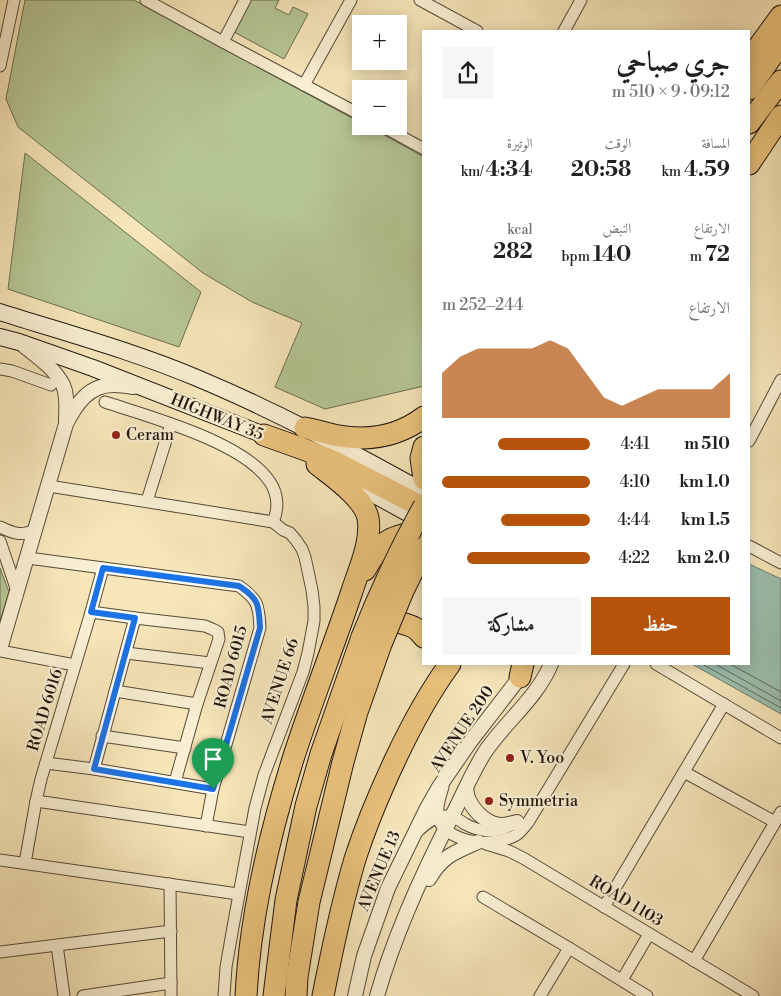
<!DOCTYPE html>
<html lang="ar">
<head>
<meta charset="utf-8">
<style>
	:root { --surface:#fff; --page:#f6f6f6; --text:#202124; --muted:#757577; --accent:#b45309 }
	body { margin:0; font-family:"Libre Bodoni",Amiri,serif; background:var(--page); color:var(--text); direction:rtl; height:100vh; display:flex; flex-direction:column; font-size:19px; white-space:nowrap }
	* { box-sizing:border-box; margin:0 }
	p { font-size:16px; color:var(--muted) }
	.icon { flex:none; width:28px; height:28px; fill:none; stroke:currentColor; stroke-width:2; stroke-linecap:round; stroke-linejoin:round }
	.map { position:relative; flex:1; overflow:hidden; direction:ltr }
	.drawer { position:absolute; left:422px; top:30px; width:328px; height:635px; display:flex; flex-direction:column; background:var(--surface); border-radius:0px; box-shadow:0 2px 12px #0003; direction:rtl }
	.drawer>* { flex:none }
	.buttons { position:absolute; left:352px; top:15px; display:grid; gap:10px }
	.buttons a { display:grid; place-items:center; width:55px; height:55px; border-radius:0px; background:var(--surface); box-shadow:0 2px 12px #0003; font-size:25px }
	.pin { position:absolute; display:grid; place-items:center; width:42px; height:42px; color:#fff; margin:-51px -21px; border-radius:50% 50% 50% 0; rotate:-45deg; box-shadow:0 0 5px #0007 }
	.pin .icon { rotate:45deg }
	.round { display:grid; place-items:center; flex:none; width:52px; height:52px; border-radius:0px; background:var(--page) }
	.overview { display:flex; align-items:center; justify-content:space-between; height:85px; padding:0 20px }
	h1 { font-size:28px; font-weight:800; line-height:38px }
	.figures { display:grid; grid-template-columns:repeat(3,1fr); gap:8px; height:85px; padding:5px 20px }
	.figures div { display:grid; align-content:center }
	.figures b { font-size:21px; font-weight:800 }
	.figures small { font-size:14px; font-weight:400 }
	.figures p { font-size:14px }
	.chart { height:140px; padding:10px 20px }
	.chart p { display:flex; justify-content:space-between }
	.chart svg { width:100%; height:90px; margin-top:5px; fill:var(--accent); opacity:.7 }
	.cta { display:flex; gap:10px; margin-top:auto; padding:10px 20px }
	.cta a { flex:1; height:58px; border-radius:0px; background:var(--accent); color:#fff; font-size:20px; font-weight:800; line-height:58px; text-align:center }
	.cta a+a { background:var(--page); color:var(--text) }
	ul { padding:0 20px; list-style:none; font-size:16px }
	li { display:grid; grid-template-columns:80px 60px 1fr; align-items:center; height:38px }
	li i { height:12px; border-radius:6px; background:var(--accent) }
	.map>svg:first-child { display:block }
	.green { fill:#b6c694; stroke:#6b6e52 }
	.water { fill:#9dc0af; stroke:#6b7c6f }
	.lines { fill:none; stroke-linecap:round; stroke-linejoin:round }
	.shore { stroke:#5e6b5f; stroke-width:1 }
	.minor-casing { stroke:#564a3a; stroke-width:13 }
	.tertiary-casing { stroke:#564a3a; stroke-width:16 }
	.secondary-casing { stroke:#20160f; stroke-width:18 }
	.motorway-casing { stroke:#20160f; stroke-width:23 }
	.minor { stroke:#f9efd2; stroke-width:11 }
	.tertiary { stroke:#f9efd2; stroke-width:14 }
	.secondary { stroke:#f9efd2; stroke-width:16 }
	.motorway { stroke:#ebc37c; stroke-width:21 }
	.motorway-bridge-casing { stroke:#20160f; stroke-width:23; stroke-linecap:butt }
	.motorway-bridge { stroke:#ebc37c; stroke-width:21 }
	.route-casing { stroke:#fff; stroke-width:10 }
	.route { stroke:#1a73e8; stroke-width:6 }
	.poi-dot { fill:#8f2418; stroke:#f9efd2; stroke-width:2 }
	.labels { text-anchor:middle; dominant-baseline:central; stroke-width:4.5; stroke-linejoin:round; paint-order:stroke }
	.street-label { font-size:16px; fill:#20160f; stroke:#f9efd2 }
	.poi-label { font-size:16px; fill:#20160f; stroke:#f9efd2; text-anchor:start }
</style>
</head>
<body>
<div class="map">
<svg width="781" height="996" viewBox="0 0 781 996">
	<rect width="100%" height="100%" fill="#f6e6b9"/>
	<filter id="stains"><feTurbulence type="fractalNoise" baseFrequency=".004" numOctaves="4"/><feColorMatrix values="0 0 0 0 .2 0 0 0 0 .09 0 0 0 0 .02 0 0 0 .5 -.17"/></filter>
	<radialGradient id="worn" r=".72"><stop offset=".6" stop-color="#630" stop-opacity="0"/><stop offset="1" stop-color="#630" stop-opacity=".3"/></radialGradient>
	<!-- green -->
	<g class="green">
		<path d="M25,0h109l227,123v3h7l56,31v229l-99,23 -50,-22 27,-64 -50,-21 -49,-29 -185,-146 -12,-28z"/>
		<path d="M251,0h28l-4,8 14,7 4,-8 15,7 -24,45 -50,-27z"/>
		<path d="M25,153l176,139 -22,55 -171,-58z"/>
		<path d="M0,568l9,24 -9,29z"/>
	</g>
	<!-- water -->
	<path class="water" d="M749,564l32,15v135l-89,-50h57z"/>
	<g class="lines">
		<!-- shore -->
		<g class="shore">
			<path d="M702,664l79,44"/>
			<path d="M715,664l66,37"/>
			<path d="M730,664l51,28"/>
		</g>
		<defs>
			<g id="minor">
				<path d="M146,0l77,42 138,73"/>
				<path d="M420,0l57,31"/>
				<path d="M564,31l17,-31"/>
				<path d="M223,42l22,-42"/>
				<path d="M0,66l14,-66"/>
				<path d="M304,85l47,-85"/>
				<path d="M382,126l42,23"/>
				<path d="M0,369l12,2 39,14"/>
				<path d="M105,402c45,15 139,40 165,80 8,12 9,27 3,40"/>
				<path d="M749,441l32,-61"/>
				<path d="M49,486l224,36 10,8 7,3 6,7 6,9 3,8 7,33 2,17v14l-6,32 -5,19 -39,103 -9,33 -22,119 -7,40 -2,29"/>
				<path d="M147,501l24,-77"/>
				<path d="M0,527c15,7 20,9 36,3"/>
				<path d="M0,541l17,50"/>
				<path d="M749,546l32,17"/>
				<path d="M28,558l211,28c19,14 20,19 21,42l-47,161 -7,37"/>
				<path d="M91,612l44,6 70,8 7,3 6,3 1,7 -22,65 -22,78"/>
				<path d="M0,651l75,14"/>
				<path d="M126,653l84,10"/>
				<path d="M656,664l125,74"/>
				<path d="M115,691l82,13"/>
				<path d="M102,736l83,12"/>
				<path d="M46,763l48,6 119,20"/>
				<path d="M94,769l41,-151"/>
				<path d="M684,772l91,50"/>
				<path d="M443,787c-3,10 -7,20 -5,30 3,16 26,24 40,25 10,1 29,-1 38,-7 5,-3 9,-9 13,-14l95,-157"/>
				<path d="M36,801l214,31"/>
				<path d="M417,832c8,-8 22,-19 34,-15 5,1 10,4 14,7 15,8 29,10 44,2"/>
				<path d="M486,844l23,7 14,7 230,138"/>
				<path d="M0,860l238,34"/>
				<path d="M25,863l11,-62 5,-22 50,-167 12,-44"/>
				<path d="M170,884l1,112"/>
				<path d="M483,897l86,51 78,48"/>
				<path d="M604,907l120,-203"/>
				<path d="M57,945l7,51"/>
				<path d="M0,952l171,-21"/>
				<path d="M694,961l87,-149"/>
				<path d="M622,980l27,-46"/>
				<path d="M83,996l88,-13"/>
				<path d="M540,996l29,-48"/>
			</g>
			<g id="tertiary">
				<path d="M24,346c15,12 30,22 39,39 5,11 3,24 3,36"/>
				<path d="M0,649l66,-225c10,-20 23,-39 47,-39 7,0 14,1 20,2"/>
				<path d="M466,788c1,4 1,9 3,12 6,13 20,26 36,25 3,-1 8,-2 12,-3"/>
				<path d="M429,879c13,-23 26,-27 49,-37"/>
				<path d="M355,996l9,-40 24,-68 38,-78 13,-23 31,-45 50,-65 3,-6"/>
				<path d="M377,996c18,-63 45,-122 75,-180 11,-21 20,-44 33,-64 21,-31 52,-54 66,-88"/>
			</g>
			<g id="secondary">
				<path d="M0,312c66,21 133,39 197,66 79,33 153,73 227,114"/>
				<path d="M0,337l19,5 74,26 171,67 10,5"/>
				<path d="M344,478l80,44"/>
			</g>
			<g id="motorway">
				<path d="M749,60l32,-44"/>
				<path d="M749,89l32,-46"/>
				<path d="M749,123l32,-42"/>
				<path d="M749,164l32,-48"/>
				<path d="M305,428c12,2 23,6 34,8 30,5 60,0 85,-19"/>
				<path d="M264,435l42,15 31,13 87,45"/>
				<path d="M424,447l-3,11 3,21"/>
				<path d="M365,570c17,-31 25,-34 59,-39"/>
				<path d="M374,622c10,-4 32,1 41,6 3,2 6,6 9,9"/>
				<path d="M520,677l3,-13"/>
				<path d="M246,996c4,-81 23,-160 47,-237 18,-56 40,-111 59,-168 7,-22 20,-49 16,-73 -4,-20 -35,-41 -51,-54"/>
				<path d="M274,996l12,-96 20,-94 15,-52 41,-117"/>
				<path d="M296,996l1,-19 12,-75 34,-140 14,-50 24,-68"/>
				<path d="M323,996c9,-46 19,-93 32,-137 11,-34 25,-67 40,-99 16,-34 33,-66 55,-96"/>
			</g>
		</defs>
		<!-- minor casing -->
		<use href="#minor" class="minor-casing"/>
		<!-- tertiary casing -->
		<use href="#tertiary" class="tertiary-casing"/>
		<!-- secondary casing -->
		<use href="#secondary" class="secondary-casing"/>
		<!-- motorway casing -->
		<use href="#motorway" class="motorway-casing"/>
		<!-- minor -->
		<use href="#minor" class="minor"/>
		<!-- tertiary -->
		<use href="#tertiary" class="tertiary"/>
		<!-- secondary -->
		<use href="#secondary" class="secondary"/>
		<!-- motorway -->
		<use href="#motorway" class="motorway"/>
		<defs>
			<g id="motorway-bridge">
				<path d="M362,637c18,-45 38,-88 62,-131"/>
				<path d="M381,644l22,-53 21,-43"/>
			</g>
		</defs>
		<!-- motorway-bridge casing -->
		<use href="#motorway-bridge" class="motorway-bridge-casing"/>
		<!-- motorway-bridge -->
		<use href="#motorway-bridge" class="motorway-bridge"/>
	</g>
	<g class="lines">
		<defs>
			<path id="route" d="M103,568l136,18c20,13 20,19 21,42l-47,161 -119,-20 41,-151 -44,-6z"/>
		</defs>
		<!-- route casing -->
		<use href="#route" class="route-casing"/>
		<!-- route -->
		<use href="#route" class="route"/>
	</g>
	<!-- markers -->
	<g class="poi-dot">
		<circle cx="116" cy="435" r="5"/>
		<circle cx="510" cy="758" r="5"/>
		<circle cx="489" cy="801" r="5"/>
	</g>
	<g class="labels">
		<!-- street labels -->
		<g class="street-label">
			<text transform="translate(217 417) rotate(22)">HIGHWAY 35</text>
			<text transform="translate(231 667) rotate(-75)">ROAD 6015</text>
			<text transform="translate(280 681) rotate(-72)">AVENUE 66</text>
			<text transform="translate(45 710) rotate(-73)">ROAD 6016</text>
			<text transform="translate(462 729) rotate(-56)">AVENUE 200</text>
			<text transform="translate(379 871) rotate(-67)">AVENUE 13</text>
			<text transform="translate(626 901) rotate(31)">ROAD 1103</text>
		</g>
		<!-- poi labels -->
		<g class="poi-label">
			<text x="126" y="435">Ceram</text>
			<text x="520" y="758">V. Yoo</text>
			<text x="499" y="801">Symmetria</text>
		</g>
	</g>
	<rect width="100%" height="100%" filter="url(#stains)"/>
	<rect width="100%" height="100%" fill="url(#worn)"/>
</svg>
<div class="buttons">
<a>+</a>
<a>−</a>
</div>
<div class="pin" style="left:213px;top:789px;background:#1e9e55"><svg class="icon" aria-label="arrive" viewBox="0 0 24 24"><path d="M6 21V4h12l-3 4 3 4H6"/></svg></div>
<section class="drawer">
<div class="overview"><div><h1>جري صباحي</h1><p>09:12 · 9 × 510 m</p></div><a class="round"><svg class="icon" aria-label="share" viewBox="0 0 24 24"><path d="M12 15V3M7 8l5-5 5 5M5 13v7h14v-7"/></svg></a></div>
<div class="figures">
<div><p>المسافة</p><b>4.59<small> km</small></b></div>
<div><p>الوقت</p><b>20:58</b></div>
<div><p>الوتيرة</p><b>4:34<small> /km</small></b></div>
</div>
<div class="figures">
<div><p>الارتفاع</p><b>72<small> m</small></b></div>
<div><p>النبض</p><b>140<small> bpm</small></b></div>
<div><p>kcal</p><b>282</b></div>
</div>
<div class="chart"><p><span>الارتفاع</span>244–252 m</p>
<svg viewBox="0 0 160 44" preserveAspectRatio="none"><path d="M0 44V22L10 14L20 10L30 10L40 10L50 10L60 6L70 10L80 22L90 34L100 38L110 34L120 30L130 30L140 30L150 30L160 22V44z"/></svg>
</div>
<ul>
<li><b>510 m</b>4:41<i style="width:62%"></i></li>
<li><b>1.0 km</b>4:10<i style="width:100%"></i></li>
<li><b>1.5 km</b>4:44<i style="width:60%"></i></li>
<li><b>2.0 km</b>4:22<i style="width:83%"></i></li>
</ul>
<div class="cta"><a>حفظ</a><a>مشاركة</a></div>
</section>
</div>
</body>
</html>
